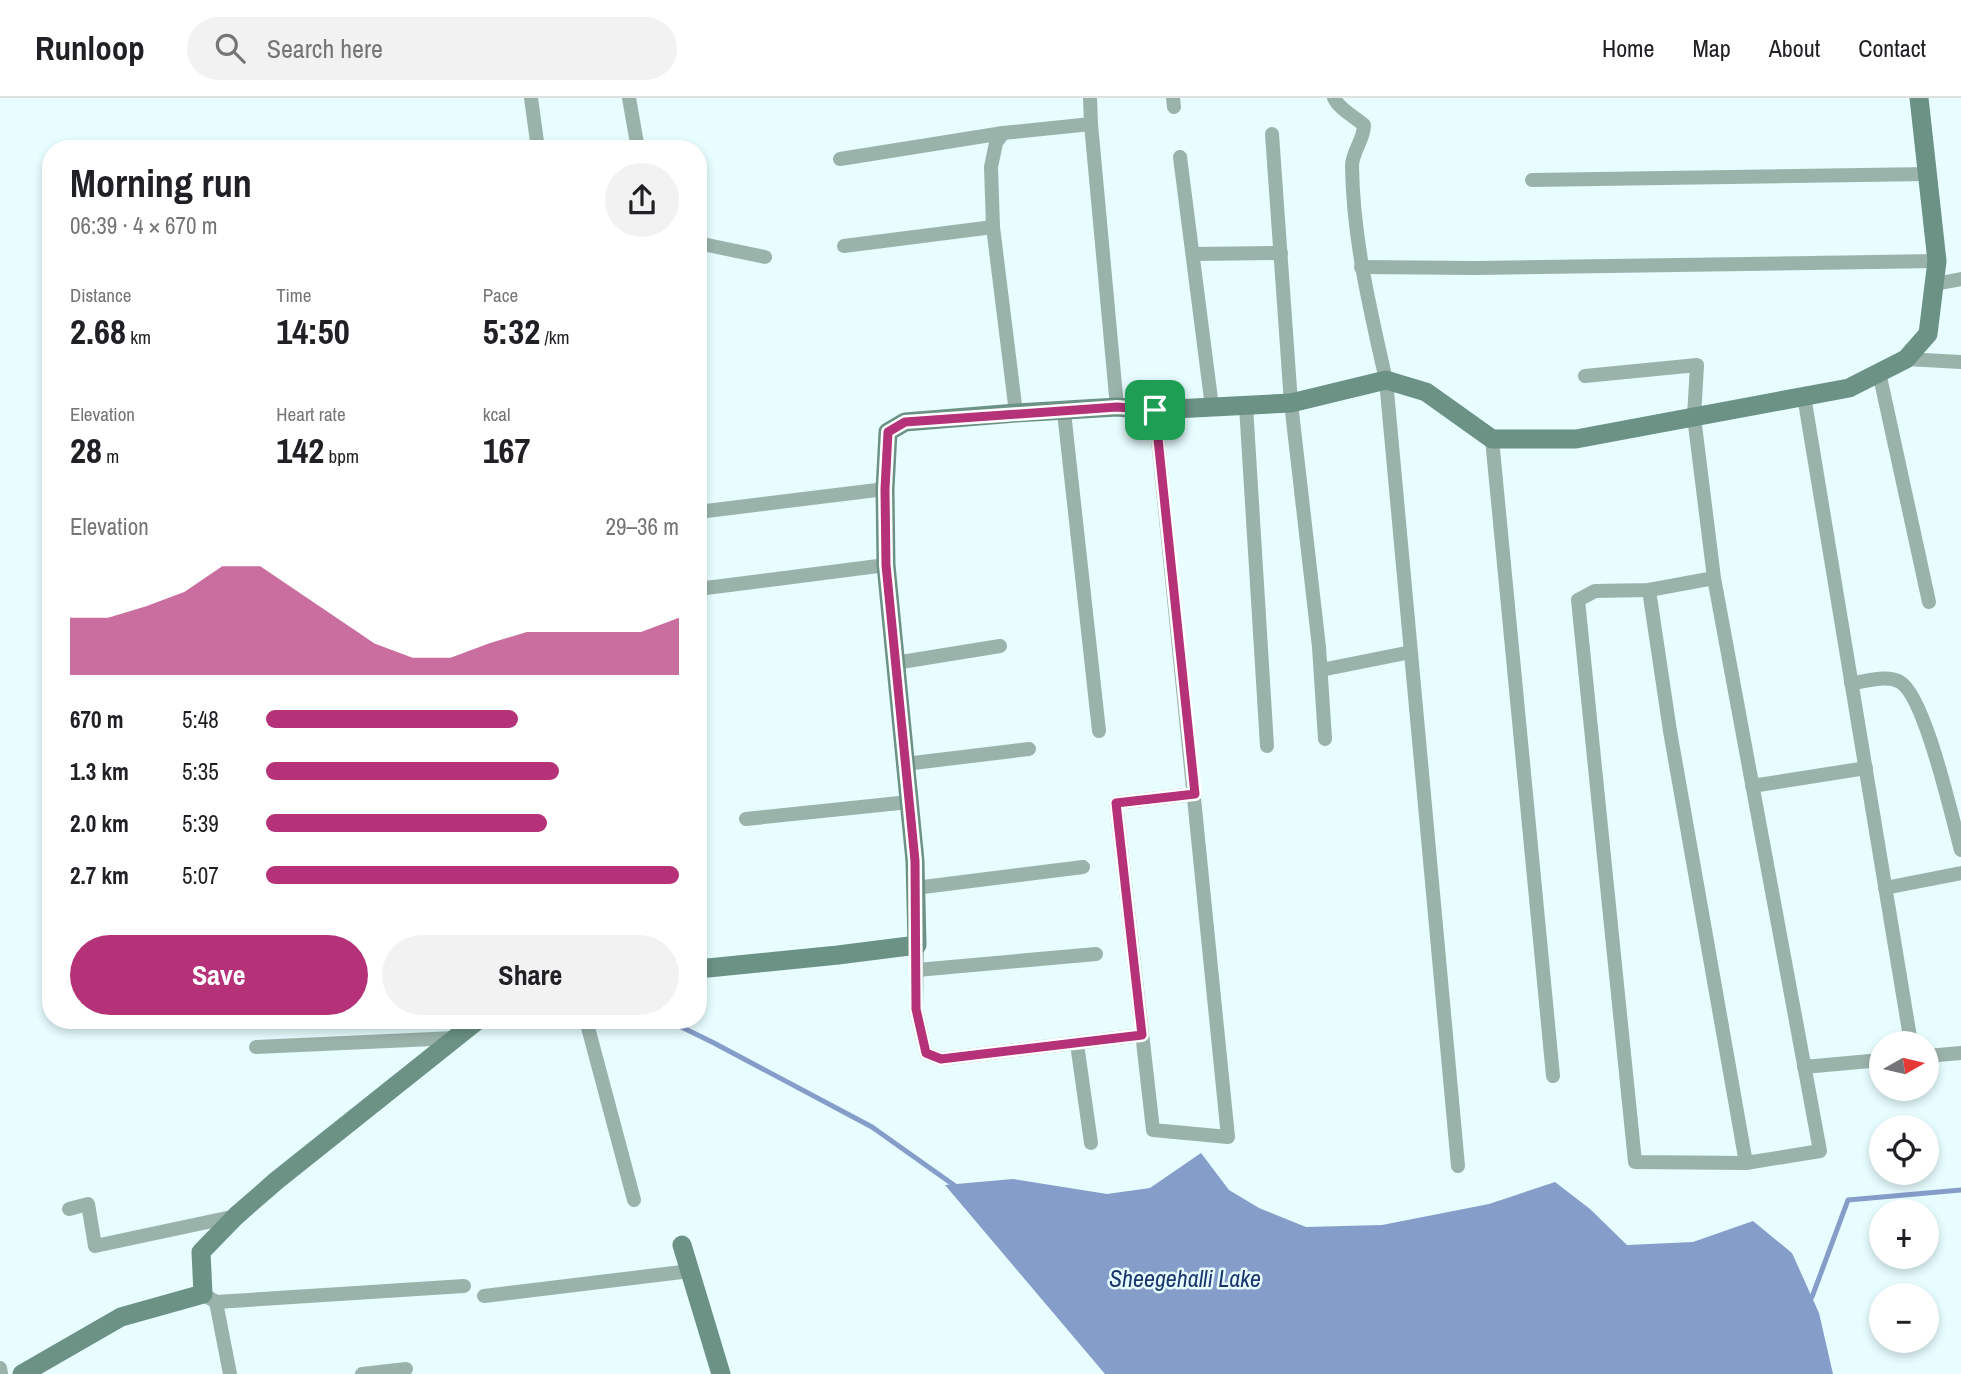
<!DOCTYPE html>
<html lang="en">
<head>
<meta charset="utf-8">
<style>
	:root { --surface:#fff; --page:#f2f2f2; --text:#202124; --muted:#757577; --line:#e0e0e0; --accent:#b53279 }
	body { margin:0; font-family:"Archivo Narrow",sans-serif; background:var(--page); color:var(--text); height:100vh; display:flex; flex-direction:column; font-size:26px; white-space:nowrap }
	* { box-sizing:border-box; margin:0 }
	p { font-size:23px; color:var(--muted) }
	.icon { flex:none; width:38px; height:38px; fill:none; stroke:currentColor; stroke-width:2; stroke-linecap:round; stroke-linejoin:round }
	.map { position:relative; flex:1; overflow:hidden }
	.sheet { position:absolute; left:42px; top:42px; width:665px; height:889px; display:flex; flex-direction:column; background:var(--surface); border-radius:28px; box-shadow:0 4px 10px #0003 }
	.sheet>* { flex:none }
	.needle { width:46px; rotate:82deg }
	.fabs { position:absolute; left:1869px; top:933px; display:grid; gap:14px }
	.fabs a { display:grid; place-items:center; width:70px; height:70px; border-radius:50%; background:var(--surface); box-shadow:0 4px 10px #0003; font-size:35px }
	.pin { position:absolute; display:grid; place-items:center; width:60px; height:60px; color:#fff; margin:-30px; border-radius:14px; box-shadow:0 4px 10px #0006 }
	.round { display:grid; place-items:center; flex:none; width:74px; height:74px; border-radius:37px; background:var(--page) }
	.overview { display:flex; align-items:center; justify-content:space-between; height:119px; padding:0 28px }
	h1 { font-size:38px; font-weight:800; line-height:52px }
	.metrics { display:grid; grid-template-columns:repeat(3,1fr); gap:10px; height:119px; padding:7px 28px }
	.metrics div { display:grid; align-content:center }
	.metrics b { font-size:35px; font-weight:800 }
	.metrics small { font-size:19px; font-weight:400 }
	.metrics p { font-size:19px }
	.chart { height:196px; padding:14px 28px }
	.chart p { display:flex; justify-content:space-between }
	.chart svg { width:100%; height:126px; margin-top:7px; fill:var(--accent); opacity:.7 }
	.primary-button { display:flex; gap:14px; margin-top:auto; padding:14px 28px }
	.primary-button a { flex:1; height:80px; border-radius:42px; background:var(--accent); color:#fff; font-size:28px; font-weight:800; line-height:80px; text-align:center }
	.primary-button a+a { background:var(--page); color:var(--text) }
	ul { padding:0 28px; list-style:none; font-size:23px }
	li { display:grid; grid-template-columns:112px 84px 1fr; align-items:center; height:52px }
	li i { height:18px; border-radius:9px; background:var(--accent) }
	header { display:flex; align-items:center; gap:42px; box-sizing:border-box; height:98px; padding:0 35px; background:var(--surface); border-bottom:2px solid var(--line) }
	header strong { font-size:33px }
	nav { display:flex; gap:38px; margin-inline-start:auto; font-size:24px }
	.search { width:490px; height:63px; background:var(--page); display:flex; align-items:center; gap:18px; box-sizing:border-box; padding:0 24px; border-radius:38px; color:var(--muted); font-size:26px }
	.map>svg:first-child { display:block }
	.water { fill:#859dc9 }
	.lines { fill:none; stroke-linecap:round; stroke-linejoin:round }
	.stream { stroke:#859dc9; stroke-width:5 }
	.street { stroke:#9ab3aa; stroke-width:14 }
	.secondary { stroke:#6b9284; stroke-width:19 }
	.route-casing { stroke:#fff; stroke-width:14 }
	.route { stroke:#b53279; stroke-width:9 }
	.labels { text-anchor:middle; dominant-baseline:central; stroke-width:5; stroke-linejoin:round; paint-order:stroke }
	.water-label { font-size:24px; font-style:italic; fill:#1a376d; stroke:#e7fdff }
</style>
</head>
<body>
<header>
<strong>Runloop</strong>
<div class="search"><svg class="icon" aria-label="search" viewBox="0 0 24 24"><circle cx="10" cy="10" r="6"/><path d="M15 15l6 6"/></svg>Search here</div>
<nav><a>Home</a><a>Map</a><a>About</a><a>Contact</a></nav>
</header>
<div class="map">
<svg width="1961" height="1276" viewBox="0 0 1961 1276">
	<rect width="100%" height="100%" fill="#e7fdff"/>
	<!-- water -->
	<path class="water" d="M1201,1055l28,37 30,18 47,19 76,-2 107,-21 66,-22 35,27 37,36 66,-3 60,-21 39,32 27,60 14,61h-728l-160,-189 68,-6 94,15 43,-6z"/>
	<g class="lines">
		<!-- stream -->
		<g class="stream">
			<path d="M667,922l47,23 158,84 86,61"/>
			<path d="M1808,1200l4,-1 36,-97 113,-10"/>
		</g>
		<!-- street -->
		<g class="street">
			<path d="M531,0l7,51"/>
			<path d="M629,0l9,51"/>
			<path d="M1090,0l1,26"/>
			<path d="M1173,0l1,9"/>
			<path d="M1334,0c6,12 20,18 30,27 0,15 -12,27 -12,41 1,73 18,143 34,214l72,786"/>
			<path d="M1003,35l-7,10 -5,24 2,60 23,186"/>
			<path d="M1272,36l19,269 28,244 6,92"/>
			<path d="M1180,59l32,250"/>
			<path d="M840,61l163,-26 88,-9 26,283"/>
			<path d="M1532,82l396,-6"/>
			<path d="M698,145l67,14"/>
			<path d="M844,148l149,-19"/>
			<path d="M1193,156l88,-1"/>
			<path d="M1361,169l115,1 461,-7"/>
			<path d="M1935,186l26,-5"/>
			<path d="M1906,261l55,3"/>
			<path d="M1879,274l50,230"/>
			<path d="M1585,278l112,-11 -3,52 20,161 106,573 -74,12 -111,-1 -57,-562 17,-9 54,-1 65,-12"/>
			<path d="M1804,298l107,647"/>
			<path d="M1246,308l21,340"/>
			<path d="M1155,312l73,727 -75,-7 -37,-327 79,-9"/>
			<path d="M1064,314l35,319"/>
			<path d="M1492,341l61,637"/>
			<path d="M698,414l187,-23"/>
			<path d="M698,491l188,-24"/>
			<path d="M1649,492l21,141 76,432"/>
			<path d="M895,565l105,-17"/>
			<path d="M1321,572l90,-18"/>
			<path d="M1851,585c14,-1 36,-9 49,-1 25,14 52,136 61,168"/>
			<path d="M905,666l124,-15"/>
			<path d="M1752,688l114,-18"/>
			<path d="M746,721l163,-17"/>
			<path d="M915,790l168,-21"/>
			<path d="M1885,790l76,-15"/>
			<path d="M917,847l-1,64 10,44 15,6 201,-24"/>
			<path d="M917,872l179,-16"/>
			<path d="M586,922l48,180"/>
			<path d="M1077,946l14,99"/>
			<path d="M256,949l199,-9"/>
			<path d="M1927,958l34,-3"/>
			<path d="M1804,969l77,-7"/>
			<path d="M69,1111l19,-5 7,42 141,-30"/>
			<path d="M203,1196l13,8 248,-16"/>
			<path d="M484,1198l206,-25"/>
			<path d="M216,1204l14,72"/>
			<path d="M0,1270l1,6"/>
			<path d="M362,1276l44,-5"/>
		</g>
		<!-- secondary -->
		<g class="secondary">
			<path d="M698,871l140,-14 79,-10 -2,-84 -29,-296 -1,-76 3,-57 17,-10 111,-9 101,-6 38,3 136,-7 95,-23 40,12 66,47h84l273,-51 57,-29 22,-25 9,-73 -18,-163"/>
			<path d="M682,1147l39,129"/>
			<path d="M22,1276l99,-57 82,-23 -2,-42 35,-36 40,-35 202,-161"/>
		</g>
	</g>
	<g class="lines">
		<defs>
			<path id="route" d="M1117,309l38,3 40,384 -79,9 26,232 -201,24 -15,-6 -10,-44 -1,-148 -29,-296 -1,-76 3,-57 17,-10z"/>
		</defs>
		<!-- route casing -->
		<use href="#route" class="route-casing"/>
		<!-- route -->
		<use href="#route" class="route"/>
	</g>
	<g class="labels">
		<!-- water labels -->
		<g class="water-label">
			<text x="1185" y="1180">Sheegehalli Lake</text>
		</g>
	</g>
</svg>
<div class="fabs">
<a><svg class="needle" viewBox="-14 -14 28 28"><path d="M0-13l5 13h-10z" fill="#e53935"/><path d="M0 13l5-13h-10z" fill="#757577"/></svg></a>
<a><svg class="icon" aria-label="locate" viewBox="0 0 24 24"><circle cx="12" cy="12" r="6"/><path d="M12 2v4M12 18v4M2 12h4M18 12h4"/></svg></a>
<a>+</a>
<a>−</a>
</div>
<div class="pin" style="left:1155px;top:312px;background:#1e9e55"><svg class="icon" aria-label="arrive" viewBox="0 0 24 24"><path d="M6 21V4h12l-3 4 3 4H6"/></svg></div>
<section class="sheet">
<div class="overview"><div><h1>Morning run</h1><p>06:39 · 4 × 670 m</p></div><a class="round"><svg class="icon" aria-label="share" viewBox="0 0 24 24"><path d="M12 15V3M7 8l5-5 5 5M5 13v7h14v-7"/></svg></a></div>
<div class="metrics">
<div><p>Distance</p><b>2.68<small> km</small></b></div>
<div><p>Time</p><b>14:50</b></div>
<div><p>Pace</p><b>5:32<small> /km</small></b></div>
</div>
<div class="metrics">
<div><p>Elevation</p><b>28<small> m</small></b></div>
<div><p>Heart rate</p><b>142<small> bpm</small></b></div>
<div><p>kcal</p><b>167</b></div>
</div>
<div class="chart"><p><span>Elevation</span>29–36 m</p>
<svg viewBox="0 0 160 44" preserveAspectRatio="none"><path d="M0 44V24L10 24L20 20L30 15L40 6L50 6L60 15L70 24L80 33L90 38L100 38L110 33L120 29L130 29L140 29L150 29L160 24V44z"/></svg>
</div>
<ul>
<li><b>670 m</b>5:48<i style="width:61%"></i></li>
<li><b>1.3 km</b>5:35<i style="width:71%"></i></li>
<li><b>2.0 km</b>5:39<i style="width:68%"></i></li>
<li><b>2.7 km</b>5:07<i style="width:100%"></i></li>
</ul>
<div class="primary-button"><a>Save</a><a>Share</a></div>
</section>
</div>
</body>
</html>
